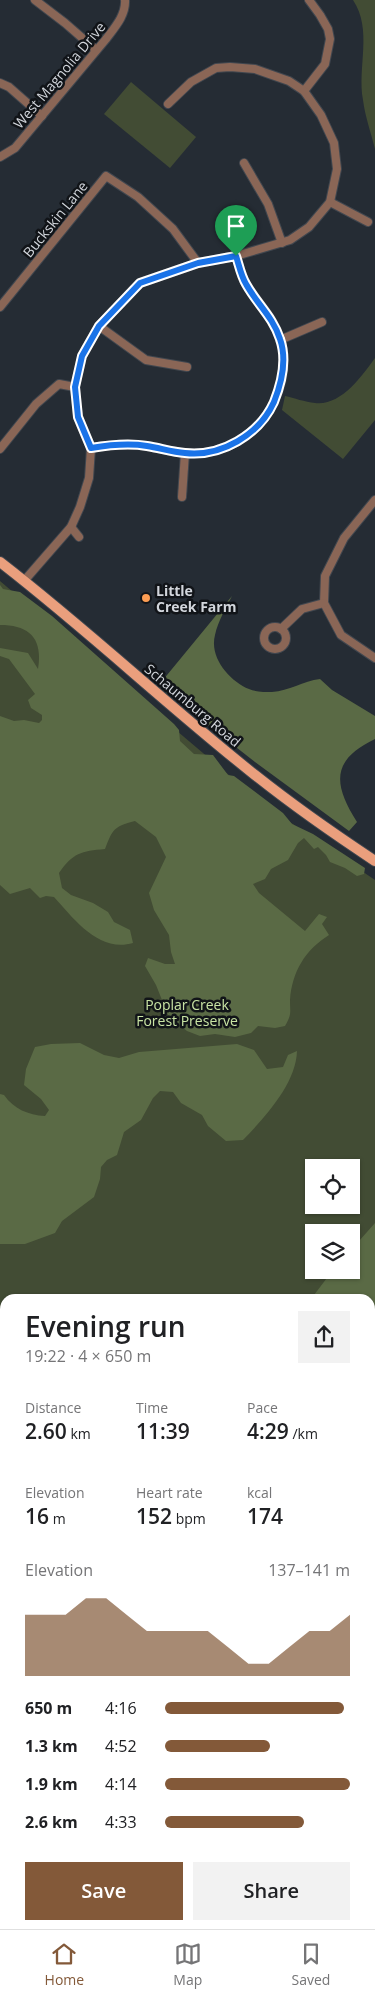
<!DOCTYPE html>
<html lang="en">
<head>
<meta charset="utf-8">
<style>
	:root { --surface:#fff; --page:#f2f2f2; --text:#202124; --muted:#757577; --line:#e0e0e0; --accent:#835939 }
	body { margin:0; font-family:"Open Sans",sans-serif; background:var(--page); color:var(--text); height:100vh; display:flex; flex-direction:column; font-size:19px; white-space:nowrap }
	* { box-sizing:border-box; margin:0 }
	p { font-size:16px; color:var(--muted) }
	.icon { flex:none; width:28px; height:28px; fill:none; stroke:currentColor; stroke-width:2; stroke-linecap:round; stroke-linejoin:round }
	.map { position:relative; flex:1; overflow:hidden }
	.side { position:absolute; left:0px; top:1294px; width:375px; height:636px; display:flex; flex-direction:column; background:var(--surface); border-radius:15px 15px 0 0; box-shadow:0 1px 4px #0004 }
	.side>* { flex:none }
	.buttons { position:absolute; left:305px; top:1159px; display:grid; gap:10px }
	.buttons a { display:grid; place-items:center; width:55px; height:55px; border-radius:0px; background:var(--surface); box-shadow:0 1px 4px #0004; font-size:25px }
	.pin { position:absolute; display:grid; place-items:center; width:42px; height:42px; color:#fff; margin:-51px -21px; border-radius:50% 50% 50% 0; rotate:-45deg; box-shadow:0 0 5px #0007 }
	.pin .icon { rotate:45deg }
	.round { display:grid; place-items:center; flex:none; width:52px; height:52px; border-radius:0px; background:var(--page) }
	.summary { display:flex; align-items:center; justify-content:space-between; height:85px; padding:0 25px }
	h1 { font-size:28px; font-weight:600; line-height:38px }
	.stats { display:grid; grid-template-columns:repeat(3,1fr); gap:8px; height:85px; padding:5px 25px }
	.stats div { display:grid; align-content:center }
	.stats b { font-size:21px; font-weight:600 }
	.stats small { font-size:14px; font-weight:400 }
	.stats p { font-size:14px }
	.chart { height:140px; padding:10px 25px }
	.chart p { display:flex; justify-content:space-between }
	.chart svg { width:100%; height:90px; margin-top:5px; fill:var(--accent); opacity:.7 }
	.action { display:flex; gap:10px; margin-top:auto; padding:10px 25px }
	.action a { flex:1; height:58px; border-radius:0px; background:var(--accent); color:#fff; font-size:20px; font-weight:600; line-height:58px; text-align:center }
	.action a+a { background:var(--page); color:var(--text) }
	ul { padding:0 25px; list-style:none; font-size:16px }
	li { display:grid; grid-template-columns:80px 60px 1fr; align-items:center; height:38px }
	li i { height:12px; border-radius:6px; background:var(--accent) }
	.menu { display:flex; justify-content:space-around; align-items:center; height:70px; border-top:1px solid var(--line); background:var(--surface); font-size:14px; color:var(--muted) }
	.menu a { display:grid; justify-items:center; gap:2px }
	.menu .active { color:var(--accent) }
	.map>svg:first-child { display:block }
	.green { fill:#424c34; fill-rule:evenodd }
	.forest { fill:#5a6a45 }
	.lines { fill:none; stroke-linecap:round; stroke-linejoin:round }
	.stream { stroke:#7b8aa4; stroke-width:2 }
	.minor-casing { stroke:#41474f; stroke-width:10 }
	.major-casing { stroke:#41474f; stroke-width:12 }
	.minor { stroke:#8a6656; stroke-width:8 }
	.major { stroke:#ea9f7d; stroke-width:10 }
	.rail { stroke:#a8acb3; stroke-width:2; stroke-dasharray:6 6; stroke-linecap:butt }
	.route-casing { stroke:#fff; stroke-width:10 }
	.route { stroke:#1a73e8; stroke-width:6 }
	.poi-dot { fill:#fc9d53; stroke:#111418; stroke-width:2 }
	.labels { text-anchor:middle; dominant-baseline:central; stroke-width:5; stroke-linejoin:round; paint-order:stroke }
	.street-label { font-size:14px; fill:#d2d6dc; stroke:#111418 }
	.poi-label { font-size:14px; font-weight:bold; fill:#d2d6dc; stroke:#111418; text-anchor:start }
	.park-label { font-size:14px; fill:#c9e4a4; stroke:#111418 }
</style>
</head>
<body>
<div class="map">
<svg width="375" height="1929" viewBox="0 0 375 1929">
	<rect width="100%" height="100%" fill="#252c34"/>
	<!-- green -->
	<g class="green">
		<path d="M353,0h22v149c-4,-16 -10,-33 -12,-49 -6,-33 10,-70 -10,-100z"/>
		<path d="M131,82l65,55 -26,31 -66,-54z"/>
		<path d="M375,358v62l-32,39 -61,-49 3,-14c9,2 20,6 30,7 26,3 46,-26 60,-45z"/>
		<path d="M0,581l262,222 113,77v950l-5,1v-532h-365v626h3l-8,3zM314,1168h37v37h-37zM314,1232h37v38h-37z"/>
	</g>
	<!-- forest -->
	<g class="forest">
		<path d="M0,585l3,4 17,3 32,24 122,108 5,6 1,11 14,13 19,1 15,20 6,1 49,37 9,11 21,10 52,34 -1,6 -7,2 -12,-8 -15,-6 -4,-7 -8,-8 -4,2 -10,-11 -6,5 -10,17 -17,9 -6,10 -12,5 6,9 46,38 14,-17 8,3 -5,7 7,11c-24,15 -37,37 -39,65 0,13 2,14 -5,26l-10,2 -17,-2 -7,7 -16,4 -20,-3 -15,2 -13,-5 -19,-16 -12,-30 -11,-19 3,-8 17,6h10l-4,-12 -2,-17 -15,-25 -5,-17 17,-36 -10,-20 -21,-16c-22,6 -22,8 -30,28 -24,2 -32,4 -46,24l3,15 9,7 22,8 15,9 6,10 16,8 3,13c-34,10 -59,-24 -79,-46l-8,-1 -6,2 -10,-10 -20,6 -10,-9v-169l14,5 10,-1 15,3 3,-3v-5l-11,-7 -3,-8 7,-6 -26,-35 -9,-3v-8l28,5 10,16c5,-30 -8,-44 -38,-44z"/>
		<path d="M232,596c-6,12 -14,25 -17,39 -6,23 15,46 34,54 6,3 16,3 23,3 17,-1 31,-11 48,-13l12,11 43,26v23c-44,21 -42,45 -18,83l-8,9 -94,-69 -97,-76z"/>
		<path d="M80,1043l24,12 15,3 20,-6 98,-8 17,6 13,19 16,-2 5,-12 9,-4c-1,33 -32,66 -54,89l-17,1 -18,-15 -6,-11 -21,-12 -8,-11 -13,-1 -7,7 -12,22 -17,12 -7,23 -10,5 -6,7 -1,12 -6,18 -32,24 -7,12 -30,11h-25v-150l4,1c10,14 24,20 41,21l4,-6 -8,-11 -17,-14 2,-16 9,-22 16,-3z"/>
		<path d="M375,1223v209l-5,-4v-129h-59l22,-29h18v-20z"/>
		<path d="M373,1479h2v40l-5,-8z"/>
		<path d="M4,1483h1v219l-5,-4v-201l4,-2 -3,-10z"/>
		<path d="M370,1579l5,2v133l-5,1z"/>
		<path d="M375,1765v65l-5,1v-64z"/>
		<path d="M5,1847v78h3l-8,3v-80z"/>
	</g>
	<g class="lines">
		<!-- stream -->
		<g class="stream">
			<path d="M370,1721l5,1"/>
			<path d="M0,1787l5,3"/>
		</g>
		<defs>
			<g id="minor">
				<path d="M35,0l30,23 31,27"/>
				<path d="M0,83l9,4 33,29"/>
				<path d="M304,91l21,-27 5,-25 -2,-10 -8,-14 -11,-15"/>
				<path d="M0,157l15,-9 91,-109c9,-12 20,-24 19,-39"/>
				<path d="M244,163l24,41 14,39"/>
				<path d="M330,202l38,20"/>
				<path d="M0,307l106,-131 32,21 35,32 25,34"/>
				<path d="M99,326l47,34 41,7"/>
				<path d="M280,340l42,-18"/>
				<path d="M91,448c18,-3 38,-5 56,-2 13,2 25,6 38,7 36,4 74,-18 89,-51 9,-20 13,-43 6,-63 -7,-23 -22,-35 -34,-55 -5,-8 -7,-19 -10,-28"/>
				<path d="M0,449l36,-45 23,-20 16,3"/>
				<path d="M182,497l3,-44"/>
				<path d="M375,500l-31,38 -19,38 -1,27 17,32 34,23"/>
				<path d="M71,527l8,10"/>
				<path d="M24,581l47,-54 9,-20 9,-29 2,-30 -13,-31 -3,-30 7,-31 17,-30 41,-43 58,-20 38,-7 54,-16 19,-13 21,-25 7,-33 -3,-26 -13,-28 -17,-24 -15,-10 -34,-12 -25,-2 -14,1 -25,14 -23,22"/>
				<circle cx="275" cy="638" r="11"/>
				<path d="M281,629l21,-20 22,-6"/>
			</g>
			<path id="major" d="M0,562c88,68 168,144 255,213 39,31 79,59 120,86"/>
		</defs>
		<!-- minor casing -->
		<use href="#minor" class="minor-casing"/>
		<!-- major casing -->
		<use href="#major" class="major-casing"/>
		<!-- minor -->
		<use href="#minor" class="minor"/>
		<!-- major -->
		<use href="#major" class="major"/>
		<!-- rail -->
		<g class="rail">
			<path d="M370,1841l5,-1"/>
			<path d="M31,1929l12,-4"/>
		</g>
	</g>
	<g class="lines">
		<defs>
			<path id="route" d="M236,256c3,9 5,20 10,28 11,20 27,33 34,55 7,20 2,43 -6,63 -15,33 -53,55 -89,51 -13,-1 -25,-5 -38,-7 -18,-3 -38,-1 -56,2l-13,-31 -3,-30 7,-31 17,-30 41,-43 58,-20z"/>
		</defs>
		<!-- route casing -->
		<use href="#route" class="route-casing"/>
		<!-- route -->
		<use href="#route" class="route"/>
	</g>
	<!-- markers -->
	<circle class="poi-dot" cx="146" cy="598" r="5"/>
	<g class="labels">
		<!-- street labels -->
		<g class="street-label">
			<text transform="translate(59 75) rotate(-50)">West Magnolia Drive</text>
			<text transform="translate(55 219) rotate(-51)">Buckskin Lane</text>
			<text transform="translate(193 705) rotate(40)">Schaumburg Road</text>
		</g>
		<!-- poi labels -->
		<g class="poi-label">
			<text x="156" y="590">Little<tspan x="156" dy="16">Creek Farm</tspan></text>
		</g>
		<!-- park labels -->
		<g class="park-label">
			<text x="187" y="1004">Poplar Creek<tspan x="187" dy="16">Forest Preserve</tspan></text>
		</g>
	</g>
</svg>
<div class="buttons">
<a><svg class="icon" aria-label="locate" viewBox="0 0 24 24"><circle cx="12" cy="12" r="6"/><path d="M12 2v4M12 18v4M2 12h4M18 12h4"/></svg></a>
<a><svg class="icon" aria-label="layers" viewBox="0 0 24 24"><path d="M12 4l9 5-9 5-9-5zM3 14l9 5 9-5"/></svg></a>
</div>
<div class="pin" style="left:236px;top:256px;background:#1e9e55"><svg class="icon" aria-label="arrive" viewBox="0 0 24 24"><path d="M6 21V4h12l-3 4 3 4H6"/></svg></div>
<section class="side">
<div class="summary"><div><h1>Evening run</h1><p>19:22 · 4 × 650 m</p></div><a class="round"><svg class="icon" aria-label="share" viewBox="0 0 24 24"><path d="M12 15V3M7 8l5-5 5 5M5 13v7h14v-7"/></svg></a></div>
<div class="stats">
<div><p>Distance</p><b>2.60<small> km</small></b></div>
<div><p>Time</p><b>11:39</b></div>
<div><p>Pace</p><b>4:29<small> /km</small></b></div>
</div>
<div class="stats">
<div><p>Elevation</p><b>16<small> m</small></b></div>
<div><p>Heart rate</p><b>152<small> bpm</small></b></div>
<div><p>kcal</p><b>174</b></div>
</div>
<div class="chart"><p><span>Elevation</span>137–141 m</p>
<svg viewBox="0 0 160 44" preserveAspectRatio="none"><path d="M0 44V14L10 14L20 14L30 6L40 6L50 14L60 22L70 22L80 22L90 22L100 30L110 38L120 38L130 30L140 22L150 22L160 14V44z"/></svg>
</div>
<ul>
<li><b>650 m</b>4:16<i style="width:97%"></i></li>
<li><b>1.3 km</b>4:52<i style="width:57%"></i></li>
<li><b>1.9 km</b>4:14<i style="width:100%"></i></li>
<li><b>2.6 km</b>4:33<i style="width:75%"></i></li>
</ul>
<div class="action"><a>Save</a><a>Share</a></div>
</section>
</div>
<nav class="menu">
<a class="active"><svg class="icon" aria-label="home" viewBox="0 0 24 24"><path d="M3 11l9-7 9 7M6 9v11h12V9"/></svg>Home</a>
<a><svg class="icon" aria-label="map" viewBox="0 0 24 24"><path d="M3 6l6-2 6 2 6-2v14l-6 2-6-2-6 2zM9 4v14M15 6v14"/></svg>Map</a>
<a><svg class="icon" aria-label="saved" viewBox="0 0 24 24"><path d="M7 4h10v16l-5-4-5 4z"/></svg>Saved</a>
</nav>
</body>
</html>
